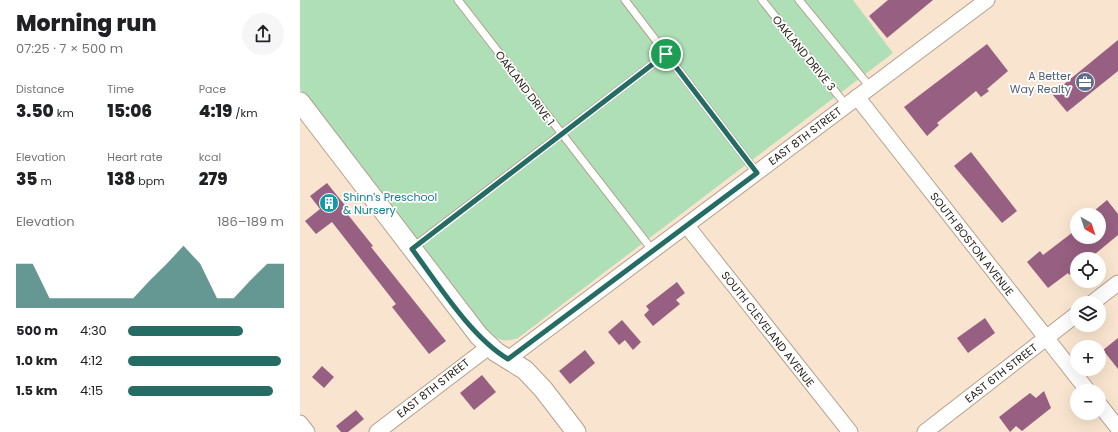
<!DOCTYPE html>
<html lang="en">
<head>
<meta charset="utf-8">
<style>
	:root { --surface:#fff; --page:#f6f6f6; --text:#202124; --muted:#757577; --accent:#256d64 }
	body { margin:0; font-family:Poppins,sans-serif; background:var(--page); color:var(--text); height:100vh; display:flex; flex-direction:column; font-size:15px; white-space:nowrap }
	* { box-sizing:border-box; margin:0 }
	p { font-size:13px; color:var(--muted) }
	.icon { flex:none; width:22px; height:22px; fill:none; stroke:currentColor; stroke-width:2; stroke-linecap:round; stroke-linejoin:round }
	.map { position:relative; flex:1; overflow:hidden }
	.side { display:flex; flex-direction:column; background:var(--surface); width:300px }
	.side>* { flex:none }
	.needle { width:26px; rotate:141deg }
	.controls { position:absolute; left:770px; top:208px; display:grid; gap:8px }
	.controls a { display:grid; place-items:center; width:36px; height:36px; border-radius:50%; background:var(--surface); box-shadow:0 4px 16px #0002; font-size:20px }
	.pin { position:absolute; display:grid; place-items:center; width:34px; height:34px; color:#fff; margin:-17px; border:2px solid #fff; border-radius:50%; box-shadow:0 1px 4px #0007 }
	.round { display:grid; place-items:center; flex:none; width:42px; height:42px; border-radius:21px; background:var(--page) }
	.summary { display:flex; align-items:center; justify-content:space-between; height:68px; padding:0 16px }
	h1 { font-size:22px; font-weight:800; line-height:30px }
	.stats { display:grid; grid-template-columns:repeat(3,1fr); gap:6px; height:68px; padding:4px 16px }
	.stats div { display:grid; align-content:center }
	.stats b { font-size:17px; font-weight:800 }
	.stats small { font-size:11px; font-weight:400 }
	.stats p { font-size:11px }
	.chart { height:112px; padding:8px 16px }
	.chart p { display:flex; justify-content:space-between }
	.chart svg { width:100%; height:72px; margin-top:4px; fill:var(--accent); opacity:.7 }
	ul { padding:0 16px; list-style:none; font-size:13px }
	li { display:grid; grid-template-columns:64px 48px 1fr; align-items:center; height:30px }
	li i { height:10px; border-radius:5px; background:var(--accent) }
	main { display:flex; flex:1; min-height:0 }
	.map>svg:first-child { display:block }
	.green { fill:#afdfb6 }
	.building { fill:#976082 }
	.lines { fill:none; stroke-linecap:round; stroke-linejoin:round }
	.service-casing { stroke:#b4a18c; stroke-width:9 }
	.minor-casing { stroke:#b4a18c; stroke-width:17 }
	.tertiary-casing { stroke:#b4a18c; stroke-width:21 }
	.service { stroke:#fff; stroke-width:7 }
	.minor { stroke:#fff; stroke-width:15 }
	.tertiary { stroke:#fff; stroke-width:19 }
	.route-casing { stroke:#fff; stroke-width:8 }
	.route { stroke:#256d64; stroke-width:5 }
	.labels { text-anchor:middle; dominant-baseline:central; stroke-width:3.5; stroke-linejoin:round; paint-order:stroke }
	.street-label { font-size:11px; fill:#2a231b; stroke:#fff }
	.service-label { font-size:11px; fill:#4e5e75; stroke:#fff; text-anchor:end }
	.culture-label { font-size:11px; fill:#0d838f; stroke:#fff; text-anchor:start }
</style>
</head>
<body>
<main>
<section class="side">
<div class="summary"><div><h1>Morning run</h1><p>07:25 · 7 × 500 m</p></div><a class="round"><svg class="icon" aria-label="share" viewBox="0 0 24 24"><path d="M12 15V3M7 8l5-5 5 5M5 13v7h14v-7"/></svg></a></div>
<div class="stats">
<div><p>Distance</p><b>3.50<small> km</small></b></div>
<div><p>Time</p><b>15:06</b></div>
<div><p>Pace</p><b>4:19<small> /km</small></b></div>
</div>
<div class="stats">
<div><p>Elevation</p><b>35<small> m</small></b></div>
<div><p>Heart rate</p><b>138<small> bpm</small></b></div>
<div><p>kcal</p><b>279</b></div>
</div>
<div class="chart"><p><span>Elevation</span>186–189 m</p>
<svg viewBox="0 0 160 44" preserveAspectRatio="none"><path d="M0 44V17L10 17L20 38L30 38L40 38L50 38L60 38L70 38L80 27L90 17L100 6L110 17L120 38L130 38L140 27L150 17L160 17V44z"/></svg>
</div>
<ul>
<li><b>500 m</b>4:30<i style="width:74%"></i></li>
<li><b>1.0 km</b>4:12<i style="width:98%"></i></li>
<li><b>1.5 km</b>4:15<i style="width:93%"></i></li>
</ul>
</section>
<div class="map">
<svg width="818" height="432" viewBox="0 0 818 432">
	<rect width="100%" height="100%" fill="#f9e5cf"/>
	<!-- green -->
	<path class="green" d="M0,0h553l40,53 -375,285c-12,4 -17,3 -27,-3l-191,-246z"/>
	<!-- building -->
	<g class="building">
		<path d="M588,0h45l-46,38 -18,-22z"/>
		<path d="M818,40v31l-51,41 -15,-18z"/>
		<path d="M687,44l21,27 -21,18 2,2 -8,6 -5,-6 -39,32 2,2 -12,11 -23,-29z"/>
		<path d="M671,152l46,59 -15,12 -48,-57z"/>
		<path d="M27,183l21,26 -3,2 28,35 -2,1 75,94 -17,13 -37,-47 4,-3 -64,-82 -16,12 -11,-13 15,-12 -10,-13z"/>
		<path d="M807,200l11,14v21l-29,24h-12v9l-8,7 -1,-2 -20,15 -21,-26 13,-11 3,4 34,-26v8h22v-22l-4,-5z"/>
		<path d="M377,282l8,11 -9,7 4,4 -27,22 -9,-11 5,-5 -3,-4z"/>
		<path d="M685,318l10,15 -27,20 -11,-15z"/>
		<path d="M322,320l19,22 -8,8 -8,-10 -6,5 -11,-13z"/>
		<path d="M818,338v31l-15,-19z"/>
		<path d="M285,350l10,13 -25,21 -11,-13z"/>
		<path d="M22,366l12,11 -10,11 -12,-11z"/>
		<path d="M182,375l14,17 -22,18 -14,-17z"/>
		<path d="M744,391l7,17 -29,23 -6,-5 -6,6 -11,-15 31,-24 6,5z"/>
		<path d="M56,410l8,9 -16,13h-7l-5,-6z"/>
	</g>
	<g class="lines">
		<defs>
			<g id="service">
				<path d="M158,0l195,251"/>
				<path d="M325,0l132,173"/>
				<path d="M462,0l84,105"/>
				<path d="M499,0l71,87"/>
				<path d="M112,248l254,-194"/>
			</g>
			<g id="minor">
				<path d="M557,97l231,294"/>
				<path d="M387,226l163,206"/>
				<path d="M792,303l26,-20"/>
				<path d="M208,359l479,-359"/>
				<path d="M799,404l19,24"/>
				<path d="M0,423l7,9"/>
				<path d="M77,432l113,-86"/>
				<path d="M625,432l152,-118"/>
			</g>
			<path id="tertiary" d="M0,102l179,234 17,16 29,18 18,19 33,43"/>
		</defs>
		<!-- service casing -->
		<use href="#service" class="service-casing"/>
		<!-- minor casing -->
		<use href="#minor" class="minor-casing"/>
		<!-- tertiary casing -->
		<use href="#tertiary" class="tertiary-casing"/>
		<!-- service -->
		<use href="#service" class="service"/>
		<!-- minor -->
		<use href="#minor" class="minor"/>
		<!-- tertiary -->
		<use href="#tertiary" class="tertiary"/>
	</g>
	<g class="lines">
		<defs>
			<path id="route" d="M366,54l91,119 -249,186c-37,-22 -70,-75 -96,-110z"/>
		</defs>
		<!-- route casing -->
		<use href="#route" class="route-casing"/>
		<!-- route -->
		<use href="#route" class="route"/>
	</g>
	<!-- icons -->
	<defs>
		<symbol id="office-disc" viewBox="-11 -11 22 22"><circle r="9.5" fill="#5c6f8a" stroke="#fff"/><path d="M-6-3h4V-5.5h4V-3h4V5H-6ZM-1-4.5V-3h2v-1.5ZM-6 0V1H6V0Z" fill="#fff"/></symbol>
		<symbol id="building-disc" viewBox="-11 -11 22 22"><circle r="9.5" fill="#0f9aa8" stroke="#fff"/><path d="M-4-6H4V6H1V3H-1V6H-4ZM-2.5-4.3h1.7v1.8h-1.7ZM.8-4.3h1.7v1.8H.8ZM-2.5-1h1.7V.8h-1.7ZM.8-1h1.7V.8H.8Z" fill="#fff"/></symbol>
	</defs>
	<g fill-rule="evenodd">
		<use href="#office-disc" x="774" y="71" width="22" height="22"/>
		<use href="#building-disc" x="18" y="192" width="22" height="22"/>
	</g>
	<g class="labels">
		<!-- street labels -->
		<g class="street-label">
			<text transform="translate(504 53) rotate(51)">OAKLAND DRIVE 3</text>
			<text transform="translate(225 88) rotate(53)">OAKLAND DRIVE 1</text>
			<text transform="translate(505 136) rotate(-37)">EAST 8TH STREET</text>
			<text transform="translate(672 244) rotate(52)">SOUTH BOSTON AVENUE</text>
			<text transform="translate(468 329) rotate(52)">SOUTH CLEVELAND AVENUE</text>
			<text transform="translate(701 373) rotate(-38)">EAST 6TH STREET</text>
			<text transform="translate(133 388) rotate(-38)">EAST 8TH STREET</text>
		</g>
		<!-- service labels -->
		<g class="service-label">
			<text x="771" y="76">A Better<tspan x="771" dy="13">Way Realty</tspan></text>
		</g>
		<!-- culture labels -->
		<g class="culture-label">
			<text x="43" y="197">Shinn's Preschool<tspan x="43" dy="13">&amp; Nursery</tspan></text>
		</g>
	</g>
</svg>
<div class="controls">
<a><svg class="needle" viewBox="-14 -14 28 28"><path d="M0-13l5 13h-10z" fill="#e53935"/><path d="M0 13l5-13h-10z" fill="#757577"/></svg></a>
<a><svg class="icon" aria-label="locate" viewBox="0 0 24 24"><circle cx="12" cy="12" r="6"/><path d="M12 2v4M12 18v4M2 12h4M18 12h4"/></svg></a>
<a><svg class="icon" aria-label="layers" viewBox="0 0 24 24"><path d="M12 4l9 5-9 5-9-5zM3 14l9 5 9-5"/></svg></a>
<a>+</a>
<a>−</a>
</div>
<div class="pin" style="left:366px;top:54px;background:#1e9e55"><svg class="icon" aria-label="arrive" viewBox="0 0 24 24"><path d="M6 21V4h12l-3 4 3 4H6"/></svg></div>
</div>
</main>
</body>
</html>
